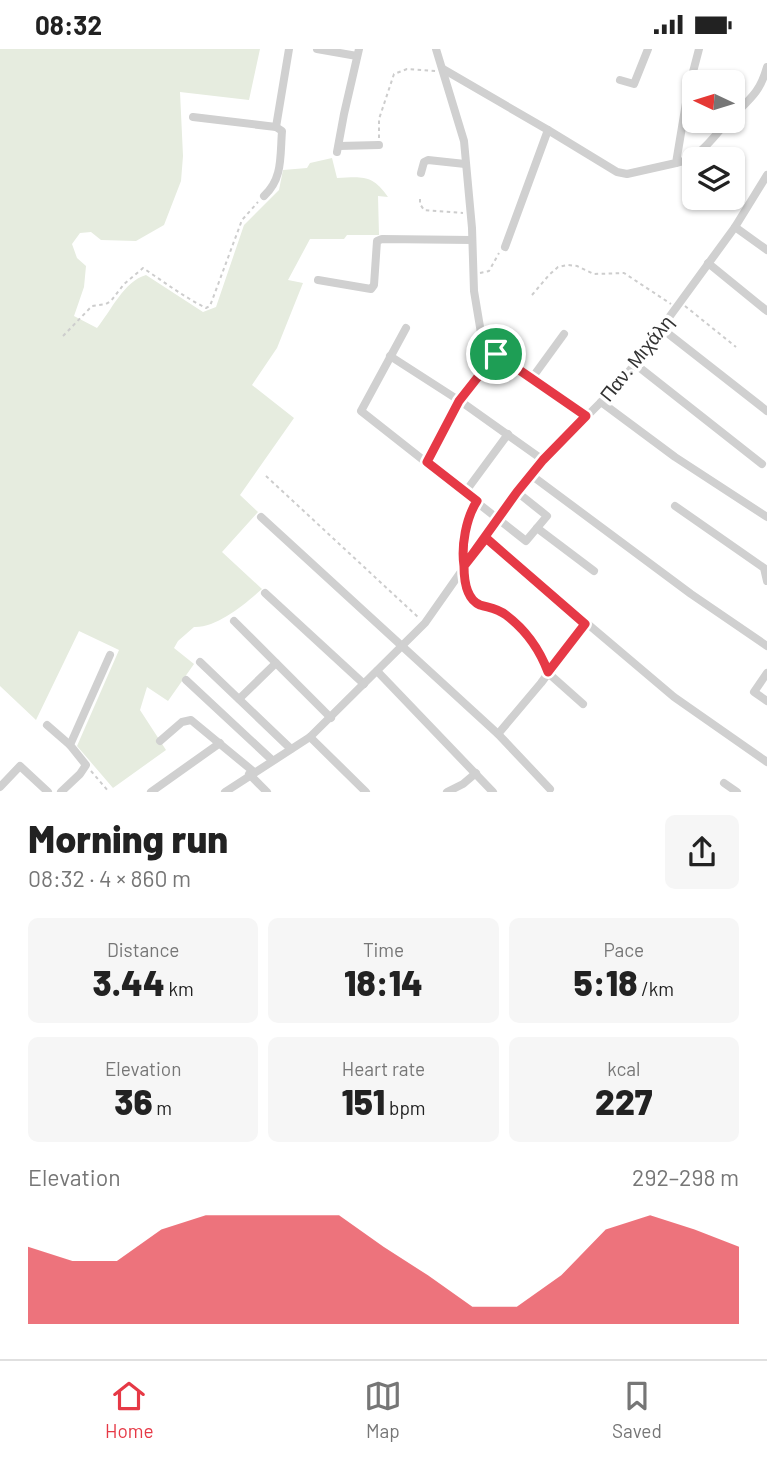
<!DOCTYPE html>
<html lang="en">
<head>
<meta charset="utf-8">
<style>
	:root { --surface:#fff; --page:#f6f6f6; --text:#222; --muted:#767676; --line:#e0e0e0; --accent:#e63946 }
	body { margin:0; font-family:Barlow,sans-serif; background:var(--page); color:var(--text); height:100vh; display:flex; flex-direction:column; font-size:26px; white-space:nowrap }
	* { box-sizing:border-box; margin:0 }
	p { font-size:23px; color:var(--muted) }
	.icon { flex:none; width:38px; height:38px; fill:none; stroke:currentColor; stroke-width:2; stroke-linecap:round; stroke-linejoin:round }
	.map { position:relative; height:743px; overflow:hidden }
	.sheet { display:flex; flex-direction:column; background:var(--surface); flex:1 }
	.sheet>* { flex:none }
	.needle { width:46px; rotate:274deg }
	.controls { position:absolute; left:682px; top:21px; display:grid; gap:14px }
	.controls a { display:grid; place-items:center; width:63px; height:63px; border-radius:10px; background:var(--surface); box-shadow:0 2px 5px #0004; font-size:35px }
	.pin { position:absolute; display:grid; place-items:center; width:60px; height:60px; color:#fff; margin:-30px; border:4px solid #fff; border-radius:50%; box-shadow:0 2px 7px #0007 }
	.round { display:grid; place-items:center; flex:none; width:74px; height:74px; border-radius:10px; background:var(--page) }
	.headline { display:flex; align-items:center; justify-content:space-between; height:119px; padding:0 28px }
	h1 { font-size:38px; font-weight:800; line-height:52px }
	.figures { display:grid; grid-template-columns:repeat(3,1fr); gap:10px; height:119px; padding:7px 28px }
	.figures div { display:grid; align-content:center; border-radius:10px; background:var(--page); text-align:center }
	.figures b { font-size:35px; font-weight:800 }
	.figures small { font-size:19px; font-weight:400 }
	.figures p { font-size:19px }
	.chart { height:196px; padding:14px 28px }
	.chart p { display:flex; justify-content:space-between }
	.chart svg { width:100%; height:126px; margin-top:7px; fill:var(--accent); opacity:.7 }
	.status { display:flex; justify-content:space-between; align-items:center; height:49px; padding:0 35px; background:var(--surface); direction:ltr }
	.status svg { height:19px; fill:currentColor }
	.menu { display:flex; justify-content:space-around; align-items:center; height:98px; border-top:2px solid var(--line); background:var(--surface); font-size:19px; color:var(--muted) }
	.menu a { display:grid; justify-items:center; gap:4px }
	.menu .on { color:var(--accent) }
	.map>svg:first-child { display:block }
	.grass { fill:#e6ecdf }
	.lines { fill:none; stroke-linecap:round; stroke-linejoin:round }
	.path { stroke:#cdcdcd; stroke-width:2; stroke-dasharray:3.5 3.5; stroke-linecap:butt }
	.minor { stroke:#d0d0d0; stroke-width:8 }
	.route-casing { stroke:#fff; stroke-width:14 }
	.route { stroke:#e63946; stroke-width:9 }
	.labels { text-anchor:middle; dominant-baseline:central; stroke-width:7; stroke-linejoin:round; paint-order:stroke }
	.street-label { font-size:19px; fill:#333; stroke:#fff }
</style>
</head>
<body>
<div class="status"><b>08:32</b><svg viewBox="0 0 49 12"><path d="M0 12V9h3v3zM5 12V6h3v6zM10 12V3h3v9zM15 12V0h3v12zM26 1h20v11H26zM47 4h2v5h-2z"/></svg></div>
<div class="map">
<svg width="767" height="743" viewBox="0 0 767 743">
	<rect width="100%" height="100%" fill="#fff"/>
	<!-- grass -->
	<path class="grass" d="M0,0h260l-11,51 -69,-8 3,64 -2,25 -17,44 -28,16 -35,-1 -10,-8 -11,1 -8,11 5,14 9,8 -2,21 -10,29 23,12c14,-17 27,-47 49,-53l57,37 13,-5 28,-82 35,-35 4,-20 24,-2 3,-5 22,-5 5,20c25,-1 35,-4 51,19l-10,-1 1,39h-32l-3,4h-34l-22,41 15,3 -26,65 -25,37 42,33 -54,77 18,17 -36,40 40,37c-17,15 -45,39 -68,38l-16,14 -4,7 20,16 -26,37 -21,-14 -7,23 26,40 -53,38 -36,-42 42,-96 -40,-19 -43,89 -36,-34z"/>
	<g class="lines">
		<!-- path -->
		<g class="path">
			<path d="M379,89v-19l15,-45 13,-5 29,2"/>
			<path d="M420,150v5l4,6 39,3"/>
			<path d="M480,224l9,-2 10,-18"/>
			<path d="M532,246l17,-20 9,-8 10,-2 9,1 17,8 30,-1 47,31"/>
			<path d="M685,257l51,41"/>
			<path d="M63,287l29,-30 14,-2 5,-3 13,-17 19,-16c21,14 41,29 63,40l4,-2 32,-86 16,-18"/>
			<path d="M266,427l153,142"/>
			<path d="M462,507l6,-35 5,-13"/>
			<path d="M464,530c3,9 5,19 13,25 5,2 12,1 17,3 20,7 44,38 51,58"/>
			<path d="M91,722l18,21"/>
		</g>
		<!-- minor -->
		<g class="minor">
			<path d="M317,0l40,7"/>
			<path d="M436,0l28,92 8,87 2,63 7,42 15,21 90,62"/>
			<path d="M443,20l105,61 -43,117"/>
			<path d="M620,31l14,4 14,-35"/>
			<path d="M733,67c18,-18 27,-24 34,-49"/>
			<path d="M193,68l83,10"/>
			<path d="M548,81l69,42 10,2 49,-11 12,-72 11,-42"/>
			<path d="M339,97l40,-1"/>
			<path d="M337,103l7,-38 15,-65"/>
			<path d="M676,114c24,-4 37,-26 52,-42"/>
			<path d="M421,124l3,-11 4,-2 37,4"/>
			<path d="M264,147c19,-17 16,-40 18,-65l-6,-4 13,-78"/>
			<path d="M735,178l32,23"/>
			<path d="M708,214l59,48"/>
			<path d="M318,231l53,9 3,-4 3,-44 5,-2 90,1"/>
			<path d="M406,279l-45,83 165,130 21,-25 -30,-24"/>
			<path d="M661,279l106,83"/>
			<path d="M390,307l73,47 80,57"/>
			<path d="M635,315l127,100"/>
			<path d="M532,329l32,-44"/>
			<path d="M601,353l74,55 92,60"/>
			<path d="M427,413l32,-61 37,-47"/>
			<path d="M531,426l160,119 76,52"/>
			<path d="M466,442l42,-57"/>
			<path d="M675,457l89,62 3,13"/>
			<path d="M261,468l237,217 52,55"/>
			<path d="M537,479l57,43"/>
			<path d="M486,489l188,159 93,65"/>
			<path d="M265,544l99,91"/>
			<path d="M234,572l97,97"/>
			<path d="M200,613l91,87"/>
			<path d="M377,622l116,121"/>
			<path d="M547,623l36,32"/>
			<path d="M767,624l-13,19 13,9"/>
			<path d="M186,631l86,80"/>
			<path d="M239,650l37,-36"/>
			<path d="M47,676l23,20"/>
			<path d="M498,685l43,-51 44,-59"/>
			<path d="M310,688l56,55"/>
			<path d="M160,692l22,-19 9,-2 63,52"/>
			<path d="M249,725l18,18"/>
			<path d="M724,734l13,9"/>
			<path d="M0,738l20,-21 28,26"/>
			<path d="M61,743l19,-18 6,-9 -16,-20 40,-90"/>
			<path d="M151,743l69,-49"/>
			<path d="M225,743l85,-55 115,-114 92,-131 26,-32 70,-70 22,-26 100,-137 32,-52"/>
			<path d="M447,743l16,-8 13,-11"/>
		</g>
	</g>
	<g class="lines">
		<defs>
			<path id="route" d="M496,305l-37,47 -32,61 50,39c-11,17 -16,45 -13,65l22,-28 99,86 -37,48c-9,-24 -22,-42 -42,-57 -9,-7 -16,-7 -26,-10 -14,-6 -16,-26 -16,-39l53,-74 26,-32 43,-44 -90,-62"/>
		</defs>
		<!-- route casing -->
		<use href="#route" class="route-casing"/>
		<!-- route -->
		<use href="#route" class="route"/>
	</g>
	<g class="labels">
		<!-- street labels -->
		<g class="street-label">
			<text transform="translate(636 309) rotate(-51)">Παν. Μιχάλη</text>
		</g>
	</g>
</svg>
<div class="controls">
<a><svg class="needle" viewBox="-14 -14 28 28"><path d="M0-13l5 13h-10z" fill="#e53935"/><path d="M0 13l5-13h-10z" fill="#767676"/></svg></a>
<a><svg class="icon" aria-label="layers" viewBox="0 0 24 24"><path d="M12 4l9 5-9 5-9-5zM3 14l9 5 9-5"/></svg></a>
</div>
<div class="pin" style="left:496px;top:305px;background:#1e9e55"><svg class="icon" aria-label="arrive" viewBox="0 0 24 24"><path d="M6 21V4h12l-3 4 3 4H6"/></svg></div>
</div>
<section class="sheet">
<div class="headline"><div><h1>Morning run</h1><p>08:32 · 4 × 860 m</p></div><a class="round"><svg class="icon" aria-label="share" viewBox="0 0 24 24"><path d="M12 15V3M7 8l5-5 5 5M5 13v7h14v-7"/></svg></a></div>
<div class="figures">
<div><p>Distance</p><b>3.44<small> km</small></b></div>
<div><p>Time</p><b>18:14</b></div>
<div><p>Pace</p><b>5:18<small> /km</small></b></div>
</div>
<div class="figures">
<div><p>Elevation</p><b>36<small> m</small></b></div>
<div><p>Heart rate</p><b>151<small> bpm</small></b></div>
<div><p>kcal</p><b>227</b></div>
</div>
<div class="chart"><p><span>Elevation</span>292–298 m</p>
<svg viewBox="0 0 160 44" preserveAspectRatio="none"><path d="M0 44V17L10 22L20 22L30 11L40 6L50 6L60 6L70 6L80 17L90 27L100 38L110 38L120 27L130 11L140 6L150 11L160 17V44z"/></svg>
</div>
</section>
<nav class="menu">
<a class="on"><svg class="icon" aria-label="home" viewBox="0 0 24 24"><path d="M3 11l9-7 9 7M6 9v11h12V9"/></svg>Home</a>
<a><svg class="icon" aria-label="map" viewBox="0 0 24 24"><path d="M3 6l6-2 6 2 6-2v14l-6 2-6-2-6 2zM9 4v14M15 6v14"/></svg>Map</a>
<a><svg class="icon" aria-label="saved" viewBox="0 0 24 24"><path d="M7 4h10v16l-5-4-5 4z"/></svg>Saved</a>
</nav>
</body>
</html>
